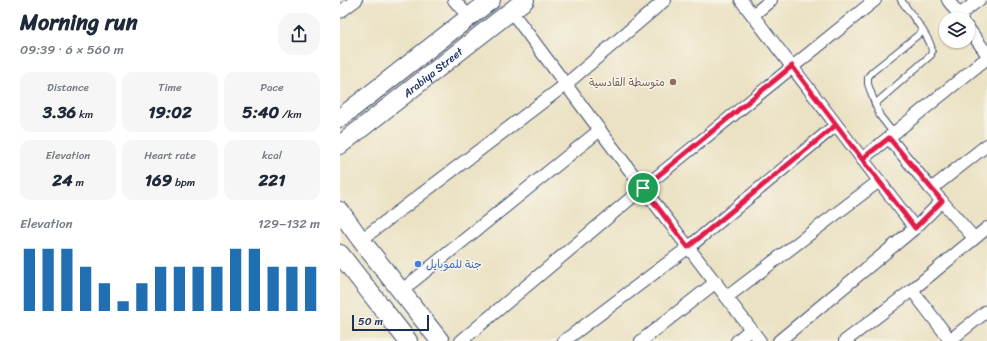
<!DOCTYPE html>
<html lang="en">
<head>
<meta charset="utf-8">
<style>
	:root { --surface:#fff; --page:#f6f6f7; --text:#1f2937; --muted:#747a83; --accent:#1f6fb2 }
	body { margin:0; font-family:Sriracha,"Playpen Sans Arabic",sans-serif; background:var(--page); color:var(--text); height:100vh; display:flex; flex-direction:column; font-size:15px; white-space:nowrap }
	* { box-sizing:border-box; margin:0 }
	p { font-size:13px; color:var(--muted) }
	.icon { flex:none; width:22px; height:22px; fill:none; stroke:currentColor; stroke-width:2; stroke-linecap:round; stroke-linejoin:round }
	.map { position:relative; flex:1; overflow:hidden }
	.side { display:flex; flex-direction:column; background:var(--surface); width:340px }
	.side>* { flex:none }
	.tools { position:absolute; left:599px; top:12px; display:grid; gap:8px }
	.tools a { display:grid; place-items:center; width:36px; height:36px; border-radius:50%; background:var(--surface); box-shadow:0 1px 3px #0004; font-size:20px }
	.scale { position:absolute; left:12px; bottom:10px; width:77px; box-sizing:border-box; padding-left:4px; border:2px solid #1b2f5e; border-top:0; font-size:11px; line-height:14px; white-space:nowrap; color:#1b2f5e; -webkit-text-stroke:3px #f7f3e8; paint-order:stroke }
	.pin { position:absolute; display:grid; place-items:center; width:34px; height:34px; color:#fff; margin:-17px; border:2px solid #fff; border-radius:50%; box-shadow:0 1px 4px #0007 }
	.round { display:grid; place-items:center; flex:none; width:42px; height:42px; border-radius:16px; background:var(--page) }
	.head { display:flex; align-items:center; justify-content:space-between; height:68px; padding:0 20px }
	h1 { font-size:22px; font-weight:700; line-height:30px }
	.figures { display:grid; grid-template-columns:repeat(3,1fr); gap:6px; height:68px; padding:4px 20px }
	.figures div { display:grid; align-content:center; border-radius:10px; background:var(--page); text-align:center }
	.figures b { font-size:17px; font-weight:700 }
	.figures small { font-size:11px; font-weight:400 }
	.figures p { font-size:11px }
	.chart { height:112px; padding:8px 20px }
	.chart p { display:flex; justify-content:space-between }
	.chart svg { width:100%; height:72px; margin-top:4px; stroke:var(--accent); stroke-width:6 }
	main { display:flex; flex:1; min-height:0 }
	.map>svg:first-child { display:block }
	.lines { fill:none; stroke-linecap:round; stroke-linejoin:round }
	.service-casing { stroke:#3a4a6d; stroke-width:8 }
	.minor-casing { stroke:#3a4a6d; stroke-width:14 }
	.secondary-casing { stroke:#3a4a6d; stroke-width:20 }
	.service { stroke:#fff; stroke-width:6 }
	.minor { stroke:#fff; stroke-width:12 }
	.secondary { stroke:#fff; stroke-width:18 }
	.route-casing { stroke:#fff; stroke-width:8 }
	.route { stroke:#e11d48; stroke-width:5 }
	.education-dot { fill:#8d6e63; stroke:#f7f3e8; stroke-width:1.5 }
	.shop-dot { fill:#3f7fe0; stroke:#f7f3e8; stroke-width:1.5 }
	.labels { text-anchor:middle; dominant-baseline:central; stroke-width:3; stroke-linejoin:round; paint-order:stroke }
	.street-label { font-size:11px; fill:#1b2f5e; stroke:#f7f3e8 }
	.education-label { font-size:11px; fill:#785e54; stroke:#f7f3e8; text-anchor:end }
	.shop-label { font-size:11px; fill:#366cbe; stroke:#f7f3e8; text-anchor:start }
</style>
</head>
<body>
<main>
<section class="side">
<div class="head"><div><h1>Morning run</h1><p>09:39 · 6 × 560 m</p></div><a class="round"><svg class="icon" aria-label="share" viewBox="0 0 24 24"><path d="M12 15V3M7 8l5-5 5 5M5 13v7h14v-7"/></svg></a></div>
<div class="figures">
<div><p>Distance</p><b>3.36<small> km</small></b></div>
<div><p>Time</p><b>19:02</b></div>
<div><p>Pace</p><b>5:40<small> /km</small></b></div>
</div>
<div class="figures">
<div><p>Elevation</p><b>24<small> m</small></b></div>
<div><p>Heart rate</p><b>169<small> bpm</small></b></div>
<div><p>kcal</p><b>221</b></div>
</div>
<div class="chart"><p><span>Elevation</span>129–132 m</p>
<svg viewBox="0 0 160 44" preserveAspectRatio="none"><path d="M5 44V6M15 44V6M25 44V6M35 44V17M45 44V27M55 44V38M65 44V27M75 44V17M85 44V17M95 44V17M105 44V17M115 44V6M125 44V6M135 44V17M145 44V17M155 44V17"/></svg>
</div>
</section>
<div class="map">
<svg width="647" height="341" viewBox="0 0 647 341">
	<rect width="100%" height="100%" fill="#f7f3e8"/>
	<filter id="ink" filterUnits="userSpaceOnUse"><feTurbulence type="fractalNoise" baseFrequency=".025" numOctaves="2"/><feDisplacementMap in="SourceGraphic" scale="8" xChannelSelector="R" yChannelSelector="G"/><feConvolveMatrix kernelMatrix="1 2 1 2 8 2 1 2 1" color-interpolation-filters="sRGB"/></filter>
	<filter id="wash" filterUnits="userSpaceOnUse"><feTurbulence type="fractalNoise" baseFrequency=".012" numOctaves="4" result="noise"/><feDisplacementMap in="SourceGraphic" scale="16" xChannelSelector="R" yChannelSelector="G"/><feGaussianBlur stdDeviation="0.9" result="paint"/><feColorMatrix in="noise" values="0 0 0 0 0 0 0 0 0 0 0 0 0 0 0 0 0 1.4 0 .05"/><feComposite in="paint" operator="in"/></filter>
	<g filter="url(#wash)">
		<rect width="100%" height="100%" fill="#ebe2c3"/>
	</g>
	<g filter="url(#ink)">
		<g class="lines">
			<defs>
				<g id="service">
					<path d="M535,104l-7,-20v-7l4,-5 51,-41"/>
					<path d="M554,134l-14,-18 -5,-12 56,-49c1,-3 1,-6 0,-9 -4,-13 -22,-34 -30,-46"/>
				</g>
				<g id="minor">
					<path d="M114,0l15,17"/>
					<path d="M401,0l174,228"/>
					<path d="M608,0l14,19"/>
					<path d="M171,11l132,177 117,153"/>
					<path d="M0,12l16,-12"/>
					<path d="M413,15l18,-15"/>
					<path d="M619,15l20,-15"/>
					<path d="M628,28l19,26"/>
					<path d="M549,138l42,51 43,49"/>
					<path d="M522,159l125,-101"/>
					<path d="M591,189l56,-44"/>
					<path d="M21,240l204,-155 100,-85"/>
					<path d="M572,290l39,51"/>
					<path d="M61,291l199,-161"/>
					<path d="M387,297l152,-116"/>
					<path d="M121,341l182,-153 232,-188"/>
					<path d="M224,341l125,-94 147,-122"/>
					<path d="M301,341l75,-59"/>
					<path d="M397,341l14,-12"/>
					<path d="M439,341l136,-113 27,-27"/>
					<path d="M505,341l67,-51 75,-62"/>
					<path d="M609,341l38,-30"/>
				</g>
				<g id="secondary">
					<path d="M0,118l151,-118"/>
					<path id="s1" d="M0,145l185,-145"/>
					<path d="M0,211l21,29 79,101"/>
					<path d="M0,254l68,87"/>
				</g>
			</defs>
			<!-- service casing -->
			<use href="#service" class="service-casing"/>
			<!-- minor casing -->
			<use href="#minor" class="minor-casing"/>
			<!-- secondary casing -->
			<use href="#secondary" class="secondary-casing"/>
			<!-- service -->
			<use href="#service" class="service"/>
			<!-- minor -->
			<use href="#minor" class="minor"/>
			<!-- secondary -->
			<use href="#secondary" class="secondary"/>
		</g>
	</g>
	<g class="lines" filter="url(#ink)">
		<defs>
			<path id="route" d="M303,188l45,59 148,-122 79,103 27,-27 -53,-63 -27,21 -70,-93 -149,122"/>
		</defs>
		<!-- route casing -->
		<use href="#route" class="route-casing"/>
		<!-- route -->
		<use href="#route" class="route"/>
	</g>
	<!-- markers -->
	<circle class="education-dot" cx="333" cy="82" r="4"/>
	<circle class="shop-dot" cx="78" cy="264" r="4"/>
	<g class="labels">
		<!-- street labels -->
		<g class="street-label">
			<text stroke="none"><textPath href="#s1" startOffset="118">Arabiya Street</textPath></text>
		</g>
		<!-- education labels -->
		<g class="education-label">
			<text x="325" y="82">متوسطة القادسية</text>
		</g>
		<!-- shop labels -->
		<g class="shop-label">
			<text x="86" y="264">جنة للموبايل</text>
		</g>
	</g>
</svg>
<div class="tools">
<a><svg class="icon" aria-label="layers" viewBox="0 0 24 24"><path d="M12 4l9 5-9 5-9-5zM3 14l9 5 9-5"/></svg></a>
</div>
<div class="scale">50 m</div>
<div class="pin" style="left:303px;top:188px;background:#1e9e55"><svg class="icon" aria-label="arrive" viewBox="0 0 24 24"><path d="M6 21V4h12l-3 4 3 4H6"/></svg></div>
</div>
</main>
</body>
</html>
